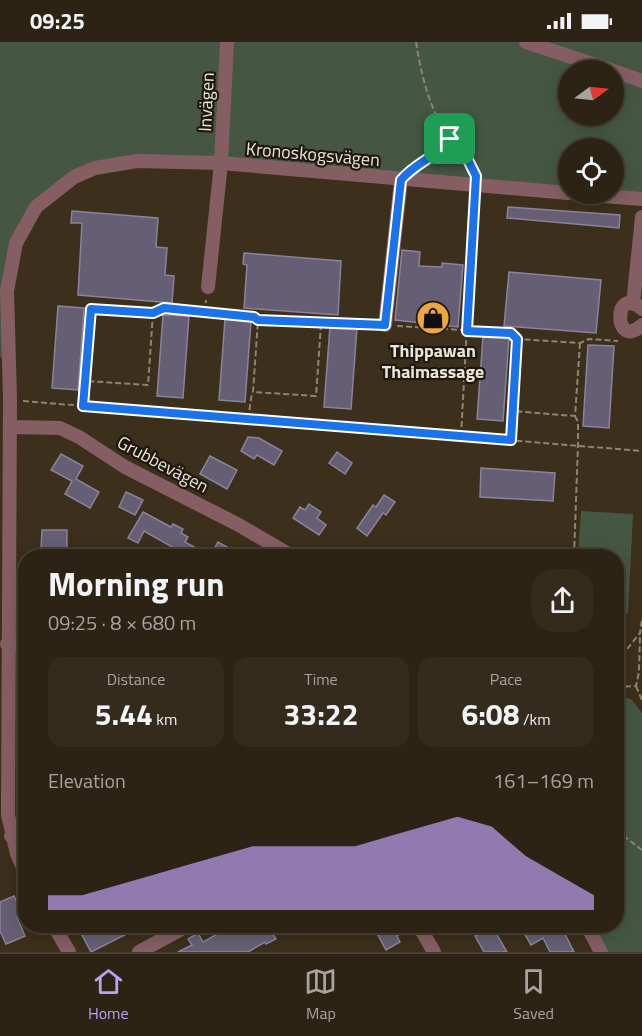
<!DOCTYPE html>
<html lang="en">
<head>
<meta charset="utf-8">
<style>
	:root { --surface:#2d2314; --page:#352b1d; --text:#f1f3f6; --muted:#a7a4a0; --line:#484034; --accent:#bca0f2 }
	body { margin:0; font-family:"Titillium Web",sans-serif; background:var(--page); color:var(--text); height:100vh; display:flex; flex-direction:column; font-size:22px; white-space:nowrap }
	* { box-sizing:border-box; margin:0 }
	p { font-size:20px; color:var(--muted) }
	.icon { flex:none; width:33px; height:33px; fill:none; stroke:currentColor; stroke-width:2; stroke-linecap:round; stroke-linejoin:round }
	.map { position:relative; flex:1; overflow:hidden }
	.side { position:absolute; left:18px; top:507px; width:606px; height:384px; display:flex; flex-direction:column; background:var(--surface); border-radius:24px; box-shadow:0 3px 15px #0003,0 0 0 2px var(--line) }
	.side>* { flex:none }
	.needle { width:39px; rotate:75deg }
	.controls { position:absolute; left:558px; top:18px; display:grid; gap:12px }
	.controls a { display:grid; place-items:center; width:66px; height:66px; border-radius:50%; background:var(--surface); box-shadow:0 3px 15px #0003,0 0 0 2px var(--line); font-size:30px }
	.pin { position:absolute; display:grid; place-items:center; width:51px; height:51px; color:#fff; margin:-26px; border-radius:12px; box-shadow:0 3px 9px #0006 }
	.round { display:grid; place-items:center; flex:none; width:63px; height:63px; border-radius:24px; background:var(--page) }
	.overview { display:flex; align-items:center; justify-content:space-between; height:102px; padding:0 30px }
	h1 { font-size:33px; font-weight:700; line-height:45px }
	.metrics { display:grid; grid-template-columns:repeat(3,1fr); gap:9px; height:102px; padding:6px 30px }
	.metrics div { display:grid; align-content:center; border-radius:15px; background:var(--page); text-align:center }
	.metrics b { font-size:30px; font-weight:700 }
	.metrics small { font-size:16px; font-weight:400 }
	.metrics p { font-size:16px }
	.chart { height:168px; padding:12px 30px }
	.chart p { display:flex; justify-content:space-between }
	.chart svg { width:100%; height:108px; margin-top:6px; fill:var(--accent); opacity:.7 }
	.status { display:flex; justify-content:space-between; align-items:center; height:42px; padding:0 30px; background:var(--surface); direction:ltr }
	.status svg { height:16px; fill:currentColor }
	.dock { display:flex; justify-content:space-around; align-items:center; height:84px; border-top:2px solid var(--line); background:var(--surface); font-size:16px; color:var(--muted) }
	.dock a { display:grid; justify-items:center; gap:3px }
	.dock .active { color:var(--accent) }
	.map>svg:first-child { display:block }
	.green { fill:#455743; fill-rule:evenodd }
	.building { fill:#665e75; stroke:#8a839b; stroke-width:1.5 }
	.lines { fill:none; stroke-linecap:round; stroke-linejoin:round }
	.path { stroke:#8f8474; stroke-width:2; stroke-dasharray:6 3; stroke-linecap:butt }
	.minor { stroke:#845e62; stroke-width:14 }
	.route-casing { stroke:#fff; stroke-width:12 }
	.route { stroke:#1a73e8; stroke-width:8 }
	.labels { text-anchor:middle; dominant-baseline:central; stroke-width:4.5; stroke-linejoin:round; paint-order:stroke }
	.street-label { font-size:18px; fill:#ede4d8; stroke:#1e1810 }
	.poi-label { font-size:18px; font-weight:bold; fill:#ede4d8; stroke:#1e1810 }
</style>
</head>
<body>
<div class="status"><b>09:25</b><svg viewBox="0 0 49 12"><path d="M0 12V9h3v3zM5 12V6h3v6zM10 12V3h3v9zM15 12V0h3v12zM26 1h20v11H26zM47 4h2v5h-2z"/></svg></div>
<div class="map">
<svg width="642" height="910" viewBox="0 0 642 910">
	<rect width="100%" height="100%" fill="#3c2f1b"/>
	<!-- green -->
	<g class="green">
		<path d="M0,0h642v157l-28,-5v-46h-46v45l-431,-32 -77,25 -44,57 -8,115 -8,-1zM568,28h46v46h-46z"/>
		<path d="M581,469l52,3 -5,99h-11l-1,-57h-38z"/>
		<path d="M617,654l14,3 11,14v239h-39l-14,-26h27z"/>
	</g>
	<!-- building -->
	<g class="building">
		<path d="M508,165l112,8 -1,13 -112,-10z"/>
		<path d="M72,169l86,7 -2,29 11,1 -2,27 9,1 -2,27 -94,-8 4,-72h-11z"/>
		<path d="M402,208l18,2 -1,14 23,1v-4l21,2 -5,62 -63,-7z"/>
		<path d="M244,211l97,8 -3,54 -94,-7 3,-43 -4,-1z"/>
		<path d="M509,230l92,8 -5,53 -92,-7z"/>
		<path d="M58,264l26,2 -6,82 -26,-2z"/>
		<path d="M163,273l26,1 -6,82 -26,-2z"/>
		<path d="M225,277l26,2 -6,81 -26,-2z"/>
		<path d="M330,284l27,2 -6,81 -27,-2z"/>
		<path d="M483,294l26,2 -6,83 -26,-2z"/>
		<path d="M588,303l26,1 -5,82 -26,-2z"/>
		<path d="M248,395l11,1 23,13 -8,14 -17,-10 -3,4 -13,-8z"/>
		<path d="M337,410l15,11 -7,11 -16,-11z"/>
		<path d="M61,412l22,12 -7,13 23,13 -9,16 -25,-14 7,-13 -21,-11z"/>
		<path d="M210,414l27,14 -10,19 -27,-15z"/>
		<path d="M481,426l74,5 -2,28 -73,-4z"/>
		<path d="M126,450l17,8 -8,15 -16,-8z"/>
		<path d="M384,453l11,7 -9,13 -3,-2 -16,23 -10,-8 16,-23 3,2z"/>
		<path d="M309,462l12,8 -4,6 9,7 -7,10 -26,-17 7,-11 5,3z"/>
		<path d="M143,470l28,15 2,-3 10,5 -2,4 7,4 -3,5 25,14 8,-14 25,14h-55l-44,-25 -6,12 -10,-5z"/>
		<path d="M42,488h25v19h-26z"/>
		<path d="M14,854l8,18 -5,3 8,19 -19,8 -6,-13v-29z"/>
		<path d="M100,884h42l-51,26 -9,-17z"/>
		<path d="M232,884h36l8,13 -10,5 -1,-2 -17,10h-70l14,-7 -4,-6 10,-6 5,9z"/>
		<path d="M373,884h22l5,8 -3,2 3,6 -14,8z"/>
		<path d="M492,884l15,26h-23l-9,-16z"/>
		<path d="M520,884h41l13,26h-24l-7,-14 -12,7z"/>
	</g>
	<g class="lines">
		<!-- path -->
		<g class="path">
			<path d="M416,0c5,33 14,69 34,97 8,12 20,20 25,34"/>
			<path d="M414,124l23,-14 12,-13"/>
			<path d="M205,270l1,-12"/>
			<path d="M153,271l-5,72 -62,-4 5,-72 62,4 11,-5 90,9 4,3"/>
			<path d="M321,282l-5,72 -63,-4 5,-72 63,4 9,-3 41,3"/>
			<path d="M397,284l114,7 6,6"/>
			<path d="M580,301l-5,73 -63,-5 5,-72 63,4 9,-4 29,2"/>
			<path d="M23,359l619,50"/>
			<path d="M83,364l3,-25"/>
			<path d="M248,377l4,-26"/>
			<path d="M461,394l13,-237"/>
			<path d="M511,396l1,-27"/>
			<path d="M574,514l4,-111v-23l-3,-6"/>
			<path d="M616,621l24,-30 2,-13"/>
			<path d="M636,644l6,14"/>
			<path d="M616,645l20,-1 3,-14 1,-39"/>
			<path d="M616,788l26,20"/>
		</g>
		<!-- minor -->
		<g class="minor">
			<path d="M526,0l85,28"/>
			<path d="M614,29l28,10"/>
			<path d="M576,152l66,5"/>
			<path d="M208,245l13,-124 6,-121"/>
			<path d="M633,262l9,-87"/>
			<path d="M642,267c-29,-27 -29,43 0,16"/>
			<path d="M385,283l16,-145"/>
			<path d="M10,385l50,1 19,9 46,30 112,57 55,32"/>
			<path d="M7,602h19"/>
			<path d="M11,794l15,-8"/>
			<path d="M26,832l-9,-20 -9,-39 2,-416 -3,-108 9,-48 20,-36 38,-30 21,-9 42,-7 84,2 347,30"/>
			<path d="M54,884l15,26"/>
			<path d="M419,884l15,26"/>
			<path d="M587,884l14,26"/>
			<path d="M139,910l48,-26"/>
		</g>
	</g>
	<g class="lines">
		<defs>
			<path id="route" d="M450,97l18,21 8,16 -9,155 44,2 6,6 -6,101 -428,-34 8,-97 62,4 11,-5 90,9 4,3 127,5 16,-145c15,-18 36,-23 49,-41z"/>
		</defs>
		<!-- route casing -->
		<use href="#route" class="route-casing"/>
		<!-- route -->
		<use href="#route" class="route"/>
	</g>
	<!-- icons -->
	<defs>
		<symbol id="shop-disc" viewBox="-11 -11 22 22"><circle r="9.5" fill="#eea73d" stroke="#1e1810"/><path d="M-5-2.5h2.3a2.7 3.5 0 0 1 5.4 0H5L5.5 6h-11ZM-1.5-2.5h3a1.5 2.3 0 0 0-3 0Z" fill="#111"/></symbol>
	</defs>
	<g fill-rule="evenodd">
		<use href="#shop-disc" x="414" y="257" width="38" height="38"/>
	</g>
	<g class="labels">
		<!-- street labels -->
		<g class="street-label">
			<text transform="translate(206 60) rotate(-87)">Invägen</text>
			<text transform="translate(313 112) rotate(5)">Kronoskogsvägen</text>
			<text transform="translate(163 422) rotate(28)">Grubbevägen</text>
		</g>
		<!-- poi labels -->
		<g class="poi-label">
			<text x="433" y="308">Thippawan<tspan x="433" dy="21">Thaimassage</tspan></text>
		</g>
	</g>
</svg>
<div class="controls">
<a><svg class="needle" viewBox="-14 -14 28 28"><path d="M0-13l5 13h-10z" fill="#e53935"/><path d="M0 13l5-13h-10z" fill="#a7a4a0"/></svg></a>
<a><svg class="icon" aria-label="locate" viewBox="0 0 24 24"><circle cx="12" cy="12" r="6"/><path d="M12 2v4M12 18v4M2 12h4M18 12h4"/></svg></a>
</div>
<div class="pin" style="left:450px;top:97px;background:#1e9e55"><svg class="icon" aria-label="arrive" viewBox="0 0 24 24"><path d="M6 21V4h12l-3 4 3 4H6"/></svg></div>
<section class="side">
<div class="overview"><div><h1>Morning run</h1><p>09:25 · 8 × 680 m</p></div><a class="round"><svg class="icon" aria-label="share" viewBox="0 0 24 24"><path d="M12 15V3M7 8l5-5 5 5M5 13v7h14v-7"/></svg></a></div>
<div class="metrics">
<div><p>Distance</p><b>5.44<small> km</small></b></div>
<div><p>Time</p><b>33:22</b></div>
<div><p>Pace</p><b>6:08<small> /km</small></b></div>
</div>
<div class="chart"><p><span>Elevation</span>161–169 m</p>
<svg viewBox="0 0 160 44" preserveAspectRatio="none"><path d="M0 44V38L10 38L20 34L30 30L40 26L50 22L60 18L70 18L80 18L90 18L100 14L110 10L120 6L130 10L140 22L150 30L160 38V44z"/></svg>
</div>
</section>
</div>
<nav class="dock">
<a class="active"><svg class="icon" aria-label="home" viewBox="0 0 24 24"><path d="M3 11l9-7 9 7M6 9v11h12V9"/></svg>Home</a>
<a><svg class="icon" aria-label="map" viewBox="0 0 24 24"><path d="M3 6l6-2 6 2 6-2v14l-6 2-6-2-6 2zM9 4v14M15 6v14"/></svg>Map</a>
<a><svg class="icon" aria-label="saved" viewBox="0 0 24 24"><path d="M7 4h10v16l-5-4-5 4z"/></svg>Saved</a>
</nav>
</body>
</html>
